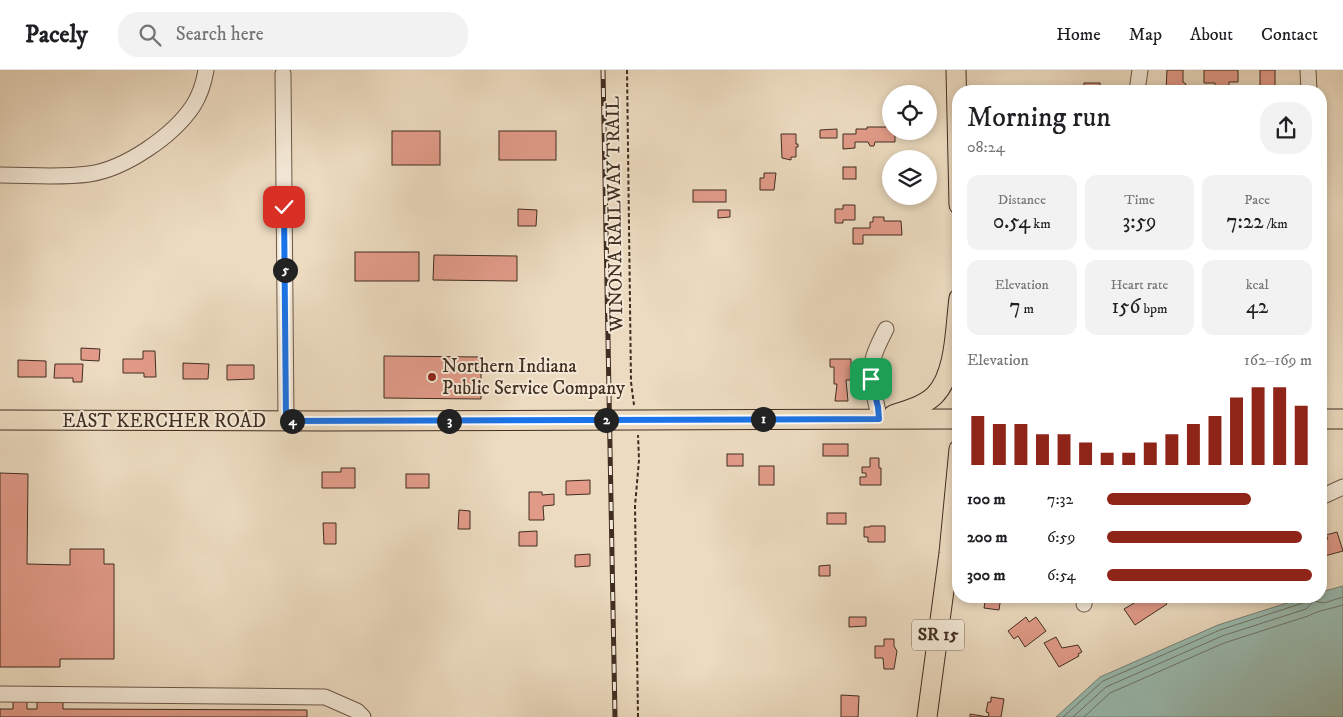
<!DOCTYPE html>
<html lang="en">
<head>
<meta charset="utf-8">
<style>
	:root { --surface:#fff; --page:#f2f2f2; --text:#202124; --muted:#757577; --line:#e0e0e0; --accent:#8f2418 }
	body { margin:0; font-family:"IM FELL DW Pica",serif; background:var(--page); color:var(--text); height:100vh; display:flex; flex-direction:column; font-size:19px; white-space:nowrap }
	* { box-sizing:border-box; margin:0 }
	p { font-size:16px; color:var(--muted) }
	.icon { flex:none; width:28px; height:28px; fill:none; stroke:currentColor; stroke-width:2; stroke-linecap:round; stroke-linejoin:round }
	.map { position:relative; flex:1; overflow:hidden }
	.side { position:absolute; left:952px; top:15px; width:375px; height:518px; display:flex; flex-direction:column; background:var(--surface); border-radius:20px; box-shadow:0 2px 8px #0003 }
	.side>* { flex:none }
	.controls { position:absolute; left:882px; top:15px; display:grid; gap:10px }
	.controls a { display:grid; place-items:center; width:55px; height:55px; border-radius:50%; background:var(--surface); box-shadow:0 2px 8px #0003; font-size:25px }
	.pin { position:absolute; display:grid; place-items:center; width:42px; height:42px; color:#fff; margin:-21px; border-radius:10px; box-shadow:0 2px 8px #0006 }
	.km { position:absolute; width:25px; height:25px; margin:-12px; border-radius:50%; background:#222; color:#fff; font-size:14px; line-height:25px; text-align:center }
	.round { display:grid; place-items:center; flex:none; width:52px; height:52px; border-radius:20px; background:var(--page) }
	.overview { display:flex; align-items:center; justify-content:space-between; height:85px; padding:0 15px }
	h1 { font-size:28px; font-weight:600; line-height:38px }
	.stats { display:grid; grid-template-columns:repeat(3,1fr); gap:8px; height:85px; padding:5px 15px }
	.stats div { display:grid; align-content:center; border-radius:12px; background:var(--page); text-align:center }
	.stats b { font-size:21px; font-weight:600 }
	.stats small { font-size:14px; font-weight:400 }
	.stats p { font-size:14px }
	.chart { height:140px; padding:10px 15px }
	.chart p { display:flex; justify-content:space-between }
	.chart svg { width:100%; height:90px; margin-top:5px; stroke:var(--accent); stroke-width:6 }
	ul { padding:0 15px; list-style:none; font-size:16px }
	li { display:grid; grid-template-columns:80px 60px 1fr; align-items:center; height:38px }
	li i { height:12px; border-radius:6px; background:var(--accent) }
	header { display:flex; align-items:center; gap:30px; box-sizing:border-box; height:70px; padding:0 25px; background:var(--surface); border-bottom:1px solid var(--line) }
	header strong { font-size:24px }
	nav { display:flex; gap:28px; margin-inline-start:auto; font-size:18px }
	.search { width:350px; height:45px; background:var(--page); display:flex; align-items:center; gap:12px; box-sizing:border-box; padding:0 18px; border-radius:20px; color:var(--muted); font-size:19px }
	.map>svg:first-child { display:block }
	.water { fill:#99bbb0; stroke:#768277 }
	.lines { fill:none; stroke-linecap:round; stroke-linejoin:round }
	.shore { stroke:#6d7468; stroke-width:1 }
	.building { fill:#e29b89; stroke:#412d21 }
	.minor-casing { stroke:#6c5849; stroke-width:17 }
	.major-casing { stroke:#412d21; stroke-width:21 }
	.path { stroke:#412d21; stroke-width:2; stroke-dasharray:4 2.5; stroke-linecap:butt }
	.minor { stroke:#f3e8d6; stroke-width:15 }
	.major { stroke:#ecdbc0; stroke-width:19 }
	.rail-casing { stroke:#412d21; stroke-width:5 }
	.rail { stroke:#f3e8d6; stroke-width:3; stroke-dasharray:9; stroke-linecap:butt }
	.route-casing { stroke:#fff; stroke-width:10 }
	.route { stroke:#1a73e8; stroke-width:6 }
	.poi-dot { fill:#8f2418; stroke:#f3e8d6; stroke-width:2 }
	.labels { text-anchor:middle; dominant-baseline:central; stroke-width:4; stroke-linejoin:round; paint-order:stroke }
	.shield { fill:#f3e8d6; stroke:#766557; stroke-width:1 }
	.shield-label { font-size:18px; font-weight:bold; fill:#412d21 }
	.street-label { font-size:19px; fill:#412d21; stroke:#f3e8d6 }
	.poi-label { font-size:19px; fill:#412d21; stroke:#f3e8d6; text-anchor:start }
</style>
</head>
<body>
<header>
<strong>Pacely</strong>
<div class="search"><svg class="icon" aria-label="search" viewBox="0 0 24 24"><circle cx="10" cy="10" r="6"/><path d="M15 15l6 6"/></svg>Search here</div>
<nav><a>Home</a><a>Map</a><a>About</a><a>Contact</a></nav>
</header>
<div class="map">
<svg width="1343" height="647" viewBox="0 0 1343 647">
	<rect width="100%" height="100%" fill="#ecdbc0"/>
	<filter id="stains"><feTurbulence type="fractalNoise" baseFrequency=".004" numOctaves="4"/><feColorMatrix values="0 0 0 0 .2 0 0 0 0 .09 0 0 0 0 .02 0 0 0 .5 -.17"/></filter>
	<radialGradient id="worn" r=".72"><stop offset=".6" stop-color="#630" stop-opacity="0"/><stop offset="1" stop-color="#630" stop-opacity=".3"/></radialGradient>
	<!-- water -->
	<path class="water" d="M1343,516v131h-287l44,-40 118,-52 91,-29h12v-4z"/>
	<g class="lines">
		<!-- shore -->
		<g class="shore">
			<path d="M1063,647l40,-36 117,-51 83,-27 4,-2v-5"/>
			<path d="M1073,647l33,-30 116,-51 84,-27 8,-8 10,2 19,-6"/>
			<path d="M1084,647l26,-24 114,-50 84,-27c12,-6 22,-7 35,-11"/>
		</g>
	</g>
	<!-- building -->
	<g class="building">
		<path d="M1167,0h16v12l3,2 -3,7h-17z"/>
		<path d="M1204,0h34v12h-9v9h-8v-3h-6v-5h-11z"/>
		<rect x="1260" y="0" width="15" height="21"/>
		<rect x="1084" y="13" width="16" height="8"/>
		<path d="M1026,16v5h-15l-1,-4z"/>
		<path d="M867,57h24v4h4v11h-20l-1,4h-4l-2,-4h-13v6l-12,1v-15h13v-5h11z"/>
		<path d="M837,59v9h-17v-8z"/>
		<rect x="392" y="61" width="48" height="34"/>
		<rect x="499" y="61" width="57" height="29"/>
		<path d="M781,64h15v10h2v3h-2v10h-5v3l-9,-2z"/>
		<rect x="843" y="97" width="13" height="12"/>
		<path d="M764,103h12l-2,17h-14v-12h4z"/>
		<rect x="693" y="120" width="33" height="12"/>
		<path d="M843,135h12v15h-12v3h-8v-14h8z"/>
		<path d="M518,139l19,1 -1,16h-18z"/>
		<path d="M718,140h12v7l-12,1z"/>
		<path d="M873,147h11v4h17l1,14h-39v9h-10v-16h17v-6h3z"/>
		<rect x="355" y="182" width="64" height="29"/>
		<path d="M434,185l83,1v25l-84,-1z"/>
		<path d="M81,278l19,1 -1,12 -18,-1z"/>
		<path d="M143,281h12l1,26h-12v-4h-21v-14h20z"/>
		<path d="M384,286l97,1v42l-97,-1z"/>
		<path d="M830,289h21v21h-5l2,21h-13l2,-17h-3v-17h-4z"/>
		<path d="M18,290l28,1v16h-28z"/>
		<path d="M183,293l26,1 -1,15h-25z"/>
		<path d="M55,294h28l-1,18h-9v-4h-19z"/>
		<path d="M227,295h27v14l-27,1z"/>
		<rect x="823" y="374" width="25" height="12"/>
		<rect x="727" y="384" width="16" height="12"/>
		<path d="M870,388h9v10h2v17h-21v-8h6v-4h-4v-6h8z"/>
		<rect x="759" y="396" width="15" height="19"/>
		<path d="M341,398h14v20h-33v-16h19z"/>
		<path d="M0,403l28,1 -1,90 43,1v-16h34v15h10v95h-54v8h-60z"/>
		<rect x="406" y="404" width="23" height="14"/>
		<path d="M590,410v14l-24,1v-14z"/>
		<path d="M529,422h13v3l12,-1v11l-11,1 1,14h-15z"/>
		<path d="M459,440l11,1v18h-12z"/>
		<rect x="827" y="443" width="19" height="11"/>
		<path d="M323,453h13v21h-12z"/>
		<path d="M870,456h15v16h-17v-5h-4v-10h6z"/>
		<path d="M537,461v15h-18v-14z"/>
		<path d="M1337,462l6,19 -22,6v-16l7,-2 -2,-4z"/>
		<path d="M590,484v12l-15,1v-12z"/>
		<path d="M830,495v11h-11v-10z"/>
		<path d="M986,526h15l-2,14 -15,-2z"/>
		<path d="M1146,526h16l5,8 -32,21 -11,-16z"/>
		<path d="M849,547h17v9l-17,1z"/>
		<path d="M1026,547l3,5 7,-5 10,14 -21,16 -7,-11 -4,3 -6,-8z"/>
		<path d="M1056,567l6,11 16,-3 4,7 -4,2 1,2 -20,11 -15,-24z"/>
		<path d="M884,569h10v7l3,5 -3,18h-10l-1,-11h-8v-12h9z"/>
		<path d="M841,625l18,1 -1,21h-17z"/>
		<path d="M991,627l13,2 -3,18h-31v-3l18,3 1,-4 -3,-1 2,-10h3z"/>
		<path d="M37,629h26v10l244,1v7h-307v-8h13v-9h14v9h10z"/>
	</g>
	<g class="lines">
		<defs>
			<g id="minor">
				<path d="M1308,0l1,21"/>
				<path d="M283,4l3,347"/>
				<path d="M1137,21l3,-21"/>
				<path d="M0,105c29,0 59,3 89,-1 36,-5 84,-38 104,-68 7,-11 11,-24 13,-36"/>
				<path d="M879,349c-1,-13 -6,-25 -8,-38 -2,-20 7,-36 15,-52"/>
				<path d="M1321,427l22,-10"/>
				<path d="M1084,534l1,-8"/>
				<path d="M0,624l325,3 32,14 6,6"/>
			</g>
			<g id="major">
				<path d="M956,0l3,135"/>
				<path d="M893,345c14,-5 31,-9 42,-20 21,-22 20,-67 24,-97"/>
				<path d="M1321,349h22"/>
				<path d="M0,350l324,1 635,-2"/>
				<path d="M927,647l22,-164 10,-104"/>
			</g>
		</defs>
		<!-- minor casing -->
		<use href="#minor" class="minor-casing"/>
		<!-- major casing -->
		<use href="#major" class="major-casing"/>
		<!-- path -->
		<g class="path">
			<path d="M627,0l4,312 3,23"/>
			<path d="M638,647l-3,-211 4,-46 -1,-25"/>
		</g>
		<!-- minor -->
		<use href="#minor" class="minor"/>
		<!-- major -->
		<use href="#major" class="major"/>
		<defs>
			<path id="rail" d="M603,0l12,647"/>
		</defs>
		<!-- rail casing -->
		<use href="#rail" class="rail-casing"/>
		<!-- rail -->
		<use href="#rail" class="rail"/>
	</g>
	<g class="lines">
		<defs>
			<path id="route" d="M284,137l2,214 593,-2 -1,-12 -7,-28"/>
		</defs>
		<!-- route casing -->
		<use href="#route" class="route-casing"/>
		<!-- route -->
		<use href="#route" class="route"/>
	</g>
	<!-- markers -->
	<circle class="poi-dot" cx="432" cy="307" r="5"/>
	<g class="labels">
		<!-- shield labels -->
		<rect class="shield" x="912" y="549.5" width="52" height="31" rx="4"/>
		<g class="shield-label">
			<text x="938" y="565">SR 15</text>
		</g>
		<!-- street labels -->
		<g class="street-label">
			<text transform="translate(615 144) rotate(-91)">WINONA RAILWAY TRAIL</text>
			<text x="164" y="351">EAST KERCHER ROAD</text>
		</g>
		<!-- poi labels -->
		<g class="poi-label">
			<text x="442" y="296">Northern Indiana<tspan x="442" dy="22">Public Service Company</tspan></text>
		</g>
	</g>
	<rect width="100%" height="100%" filter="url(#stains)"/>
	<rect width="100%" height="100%" fill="url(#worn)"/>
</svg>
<div class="controls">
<a><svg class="icon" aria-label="locate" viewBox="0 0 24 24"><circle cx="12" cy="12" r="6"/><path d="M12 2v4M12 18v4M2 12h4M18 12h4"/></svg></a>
<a><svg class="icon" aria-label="layers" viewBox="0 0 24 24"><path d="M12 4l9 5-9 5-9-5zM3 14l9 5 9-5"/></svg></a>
</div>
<div class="pin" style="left:871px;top:309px;background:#1e9e55"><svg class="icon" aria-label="arrive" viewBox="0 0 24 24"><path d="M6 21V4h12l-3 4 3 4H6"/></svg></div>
<div class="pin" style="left:284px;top:137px;background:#d93025"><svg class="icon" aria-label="check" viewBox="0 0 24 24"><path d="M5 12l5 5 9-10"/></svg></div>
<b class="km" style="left:763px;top:349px">1</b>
<b class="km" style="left:606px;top:350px">2</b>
<b class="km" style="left:449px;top:351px">3</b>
<b class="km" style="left:292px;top:351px">4</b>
<b class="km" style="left:285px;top:200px">5</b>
<section class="side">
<div class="overview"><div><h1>Morning run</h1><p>08:24</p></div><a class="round"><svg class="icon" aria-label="share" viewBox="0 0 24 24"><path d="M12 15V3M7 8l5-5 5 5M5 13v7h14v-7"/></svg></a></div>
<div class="stats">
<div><p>Distance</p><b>0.54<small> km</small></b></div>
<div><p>Time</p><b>3:59</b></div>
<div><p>Pace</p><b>7:22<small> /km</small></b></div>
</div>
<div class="stats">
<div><p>Elevation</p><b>7<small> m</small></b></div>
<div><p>Heart rate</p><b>156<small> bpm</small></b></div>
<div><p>kcal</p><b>42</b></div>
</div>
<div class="chart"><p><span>Elevation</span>162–169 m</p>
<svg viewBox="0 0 160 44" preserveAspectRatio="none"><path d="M5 44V20M15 44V24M25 44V24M35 44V29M45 44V29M55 44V33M65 44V38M75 44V38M85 44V33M95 44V29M105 44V24M115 44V20M125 44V11M135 44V6M145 44V6M155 44V15"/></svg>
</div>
<ul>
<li><b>100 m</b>7:32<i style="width:70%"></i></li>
<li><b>200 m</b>6:59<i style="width:95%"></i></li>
<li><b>300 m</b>6:54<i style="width:100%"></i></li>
</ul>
</section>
</div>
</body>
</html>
